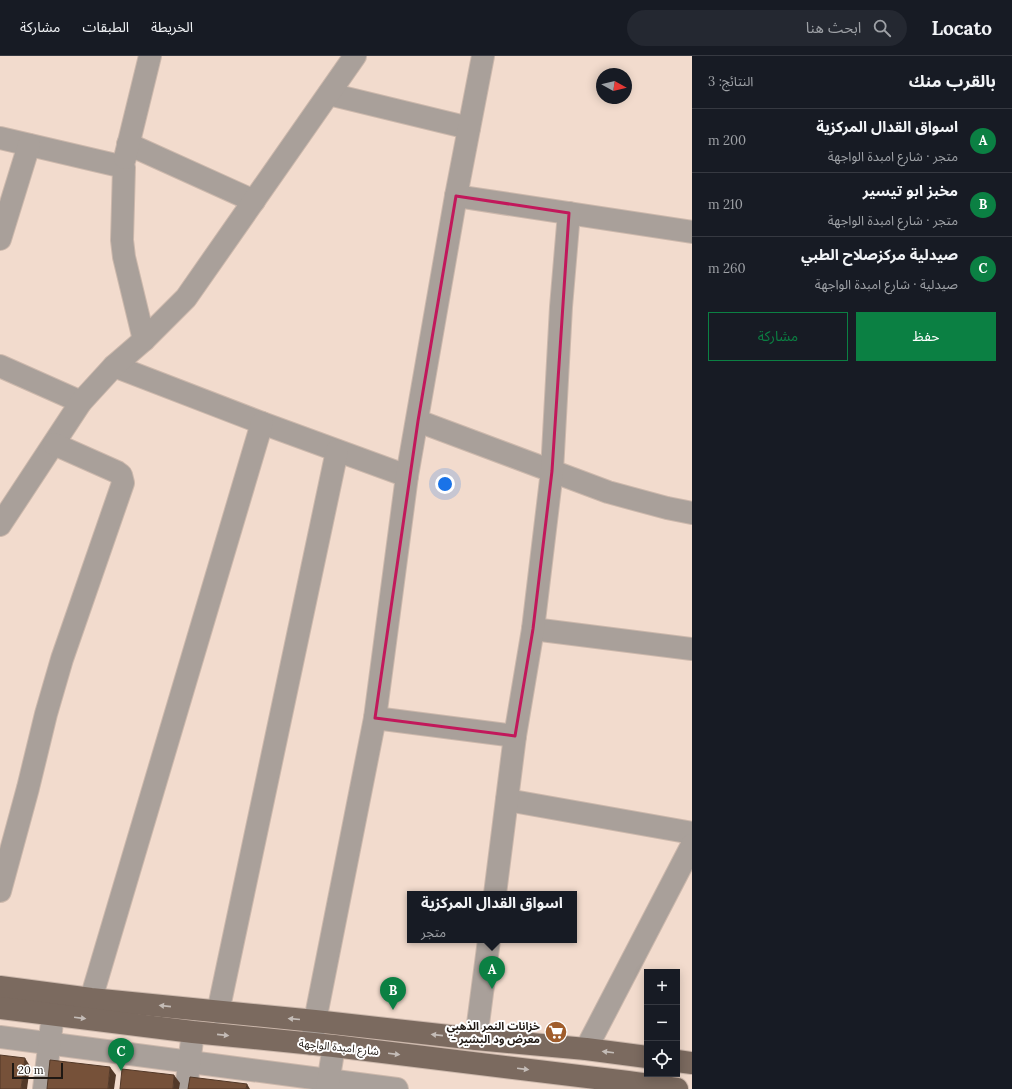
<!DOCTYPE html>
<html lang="ar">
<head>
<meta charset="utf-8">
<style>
  :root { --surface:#171b24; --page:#242831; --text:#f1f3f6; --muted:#9ea1a6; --line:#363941; --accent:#0b8043 }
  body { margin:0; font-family:Lora,"Noto Sans Arabic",serif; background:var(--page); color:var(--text); direction:rtl }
  .controls { position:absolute; right:12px; bottom:12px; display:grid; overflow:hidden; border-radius:0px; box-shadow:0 2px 10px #0003 }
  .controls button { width:36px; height:36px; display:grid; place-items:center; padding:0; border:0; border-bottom:1px solid var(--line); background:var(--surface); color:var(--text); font:20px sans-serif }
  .compass { position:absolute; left:596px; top:12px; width:36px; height:36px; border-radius:50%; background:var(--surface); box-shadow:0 2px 10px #0003; rotate:98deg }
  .scale { position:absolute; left:12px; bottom:10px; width:51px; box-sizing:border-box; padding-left:4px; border:2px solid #1f1813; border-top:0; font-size:11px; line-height:14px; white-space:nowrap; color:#1f1813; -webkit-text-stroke:3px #fff; paint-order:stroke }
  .you { position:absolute; left:445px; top:428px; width:14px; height:14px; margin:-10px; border:3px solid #fff; border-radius:50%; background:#1a73e8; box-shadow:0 0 0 6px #1a73e833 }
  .badge { display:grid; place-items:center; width:26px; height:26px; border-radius:50%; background:var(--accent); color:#fff; font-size:13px; font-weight:700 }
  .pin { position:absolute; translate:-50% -33px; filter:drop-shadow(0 1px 2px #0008) }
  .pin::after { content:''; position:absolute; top:21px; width:14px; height:12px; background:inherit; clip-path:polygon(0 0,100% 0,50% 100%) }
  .popup { position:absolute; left:407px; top:835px; width:170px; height:52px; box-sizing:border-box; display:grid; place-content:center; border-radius:0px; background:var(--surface); filter:drop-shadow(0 1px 3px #0005); font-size:13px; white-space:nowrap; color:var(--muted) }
  .popup b { font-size:15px; color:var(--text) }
  .popup::after { content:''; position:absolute; left:50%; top:100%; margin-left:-8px; border:8px solid transparent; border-top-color:var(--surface) }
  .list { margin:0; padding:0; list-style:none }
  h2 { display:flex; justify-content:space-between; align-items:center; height:52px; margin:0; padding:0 16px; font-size:17px }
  h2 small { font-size:13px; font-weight:400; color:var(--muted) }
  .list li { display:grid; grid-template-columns:26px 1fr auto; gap:12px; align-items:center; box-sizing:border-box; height:64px; padding:0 16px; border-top:1px solid var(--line) }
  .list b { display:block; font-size:15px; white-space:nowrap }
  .list p { margin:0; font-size:13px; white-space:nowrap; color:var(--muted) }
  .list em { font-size:13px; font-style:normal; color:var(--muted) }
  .actions { display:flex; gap:8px; padding:12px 16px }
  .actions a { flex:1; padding:9px 0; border:1px solid var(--accent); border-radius:0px; text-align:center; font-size:14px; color:var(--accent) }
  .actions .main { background:var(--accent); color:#fff }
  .icon { flex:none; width:22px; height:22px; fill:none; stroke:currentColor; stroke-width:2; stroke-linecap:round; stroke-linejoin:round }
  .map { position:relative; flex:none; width:692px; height:1033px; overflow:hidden; direction:ltr }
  header { display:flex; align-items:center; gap:24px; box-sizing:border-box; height:56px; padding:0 20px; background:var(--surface); border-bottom:1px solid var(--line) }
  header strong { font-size:19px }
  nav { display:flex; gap:22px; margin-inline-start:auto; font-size:14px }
  .search { width:280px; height:36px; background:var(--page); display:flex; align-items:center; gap:10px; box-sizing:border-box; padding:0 14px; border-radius:22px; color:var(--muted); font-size:15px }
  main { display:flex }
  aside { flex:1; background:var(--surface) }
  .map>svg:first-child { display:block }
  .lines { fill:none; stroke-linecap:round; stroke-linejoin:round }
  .minor-casing { stroke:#ccb8ac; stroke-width:24 }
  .major-casing { stroke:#ccb8ac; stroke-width:24 }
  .minor { stroke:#a9a09a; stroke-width:22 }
  .major { stroke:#7b6a5f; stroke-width:22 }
  .shaded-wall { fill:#533928 }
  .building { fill:#765139; stroke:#533928 }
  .oneway { fill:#c4bcb7 }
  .marked { fill:none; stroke:#c2185b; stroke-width:3; stroke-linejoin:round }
  .labels { text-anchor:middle; stroke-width:4; stroke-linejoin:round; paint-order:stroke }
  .poi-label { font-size:11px; font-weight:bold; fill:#1f1813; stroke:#fff; text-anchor:end }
  .street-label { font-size:11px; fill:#1f1813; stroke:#fff }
</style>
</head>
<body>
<header>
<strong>Locato</strong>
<div class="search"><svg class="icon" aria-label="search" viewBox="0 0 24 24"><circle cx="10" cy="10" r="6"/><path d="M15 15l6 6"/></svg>ابحث هنا</div>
<nav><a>الخريطة</a><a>الطبقات</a><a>مشاركة</a></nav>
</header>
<main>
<aside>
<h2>بالقرب منك<small>النتائج: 3</small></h2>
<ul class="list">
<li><span class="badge">A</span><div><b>اسواق القدال المركزية</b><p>متجر · شارع امبدة الواجهة</p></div><em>200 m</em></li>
<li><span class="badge">B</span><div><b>مخبز ابو تيسير</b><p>متجر · شارع امبدة الواجهة</p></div><em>210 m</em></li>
<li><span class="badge">C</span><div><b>صيدلية مركزصلاح الطبي</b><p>صيدلية · شارع امبدة الواجهة</p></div><em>260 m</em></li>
</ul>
<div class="actions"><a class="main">حفظ</a><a>مشاركة</a></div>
</aside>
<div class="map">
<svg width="692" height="1033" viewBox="0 0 692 1033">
  <rect width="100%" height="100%" fill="#f2dbcd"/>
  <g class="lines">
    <g class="minor-casing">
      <g id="minor">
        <polyline points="329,38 469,72"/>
        <polyline points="0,82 124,111 122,184 124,201 144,284"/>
        <polyline points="128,88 254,145"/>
        <polyline points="125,102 150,0"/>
        <polyline points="456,140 692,176"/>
        <polyline points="0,183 29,89"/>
        <polyline points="0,310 81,346"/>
        <polyline points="114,310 262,367 407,420"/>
        <polyline points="418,365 608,436 667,452 692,457"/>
        <polyline points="0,469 81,346 114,310 144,284 186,242 355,0"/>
        <polyline points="533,573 692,593"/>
        <polyline points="375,662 515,680"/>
        <polyline points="507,744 692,777"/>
        <polyline points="0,835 28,732 46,658 62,603 123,427 121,419 117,416 54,388"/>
        <polyline points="495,838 515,680 533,573 552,415 561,251 569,157"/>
        <polyline points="91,943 262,367"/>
        <polyline points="218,956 337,395"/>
        <polyline points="0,981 397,1033"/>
        <polyline points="476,983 489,884"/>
        <polyline points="312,988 315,965 375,662 407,420 456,140 483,0"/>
        <polyline points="586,993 692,789"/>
        <polyline points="44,1033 53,958"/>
        <polyline points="186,1033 193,976"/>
        <polyline points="327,1033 334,990"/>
      </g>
    </g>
    <g class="major-casing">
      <g id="major">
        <polyline points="0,931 91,943 315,965 476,983 586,993 647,1001"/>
        <polyline points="0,952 193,976 334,990 628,1026 677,1033"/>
        <polyline points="677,1005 692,1007"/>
      </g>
    </g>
    <use href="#minor" class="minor"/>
    <use href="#major" class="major"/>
  </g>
  <g class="shaded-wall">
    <polygon points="25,1002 30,1010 27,1033 21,1033"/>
    <polygon points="110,1011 116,1019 114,1033 108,1033"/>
    <polygon points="174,1019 180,1027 179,1033 173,1033"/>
    <polygon points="247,1028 250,1033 246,1033"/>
  </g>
  <g class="building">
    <polygon points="0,999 25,1002 21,1033 0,1033"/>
    <polygon points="50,1004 110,1011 108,1033 47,1033"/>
    <polygon points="122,1013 174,1019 173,1033 120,1033"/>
    <polygon points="190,1021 247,1028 246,1033 188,1033"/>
  </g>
  <defs><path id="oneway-solid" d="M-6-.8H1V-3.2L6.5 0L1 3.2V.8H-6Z"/></defs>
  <g class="oneway">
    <use href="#oneway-solid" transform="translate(165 950) rotate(-174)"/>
    <use href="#oneway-solid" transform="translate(80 962) rotate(7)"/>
    <use href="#oneway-solid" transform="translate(294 963) rotate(-175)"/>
    <use href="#oneway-solid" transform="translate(223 979) rotate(6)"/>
    <use href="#oneway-solid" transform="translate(437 979) rotate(-174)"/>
    <use href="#oneway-solid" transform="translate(608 996) rotate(-173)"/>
    <use href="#oneway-solid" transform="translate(394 998) rotate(7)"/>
    <use href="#oneway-solid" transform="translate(523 1013) rotate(7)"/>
  </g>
  <path class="marked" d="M 456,140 L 569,157 L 552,415 L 533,573 L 515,680 L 375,662 L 418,365 Z"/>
  <defs>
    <g id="supermarket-disc" transform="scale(1.15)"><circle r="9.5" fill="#a05d2c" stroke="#fff"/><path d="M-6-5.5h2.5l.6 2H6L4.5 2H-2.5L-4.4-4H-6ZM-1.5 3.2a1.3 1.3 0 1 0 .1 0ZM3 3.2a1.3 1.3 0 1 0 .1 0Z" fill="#fff"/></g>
  </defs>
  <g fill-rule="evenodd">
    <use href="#supermarket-disc" x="556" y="976"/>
  </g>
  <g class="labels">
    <g class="poi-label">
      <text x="540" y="974">خزانات النمر الذهبي<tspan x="540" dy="13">- معرض ود البشير</tspan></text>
    </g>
    <g class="street-label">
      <text transform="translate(339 991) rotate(6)" y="4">شارع امبدة الواجهة</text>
    </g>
  </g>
</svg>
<div class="controls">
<button>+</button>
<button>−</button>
<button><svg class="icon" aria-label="locate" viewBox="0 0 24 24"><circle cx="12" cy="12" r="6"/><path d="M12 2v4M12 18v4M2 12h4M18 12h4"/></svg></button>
</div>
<svg class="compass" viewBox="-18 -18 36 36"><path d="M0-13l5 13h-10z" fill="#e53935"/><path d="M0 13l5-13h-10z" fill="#9ea1a6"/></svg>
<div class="scale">20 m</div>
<div class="you"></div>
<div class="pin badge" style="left:492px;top:933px">A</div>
<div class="popup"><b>اسواق القدال المركزية</b>متجر</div>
<div class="pin badge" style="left:393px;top:954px">B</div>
<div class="pin badge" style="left:121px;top:1015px">C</div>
</div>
</main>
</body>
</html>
